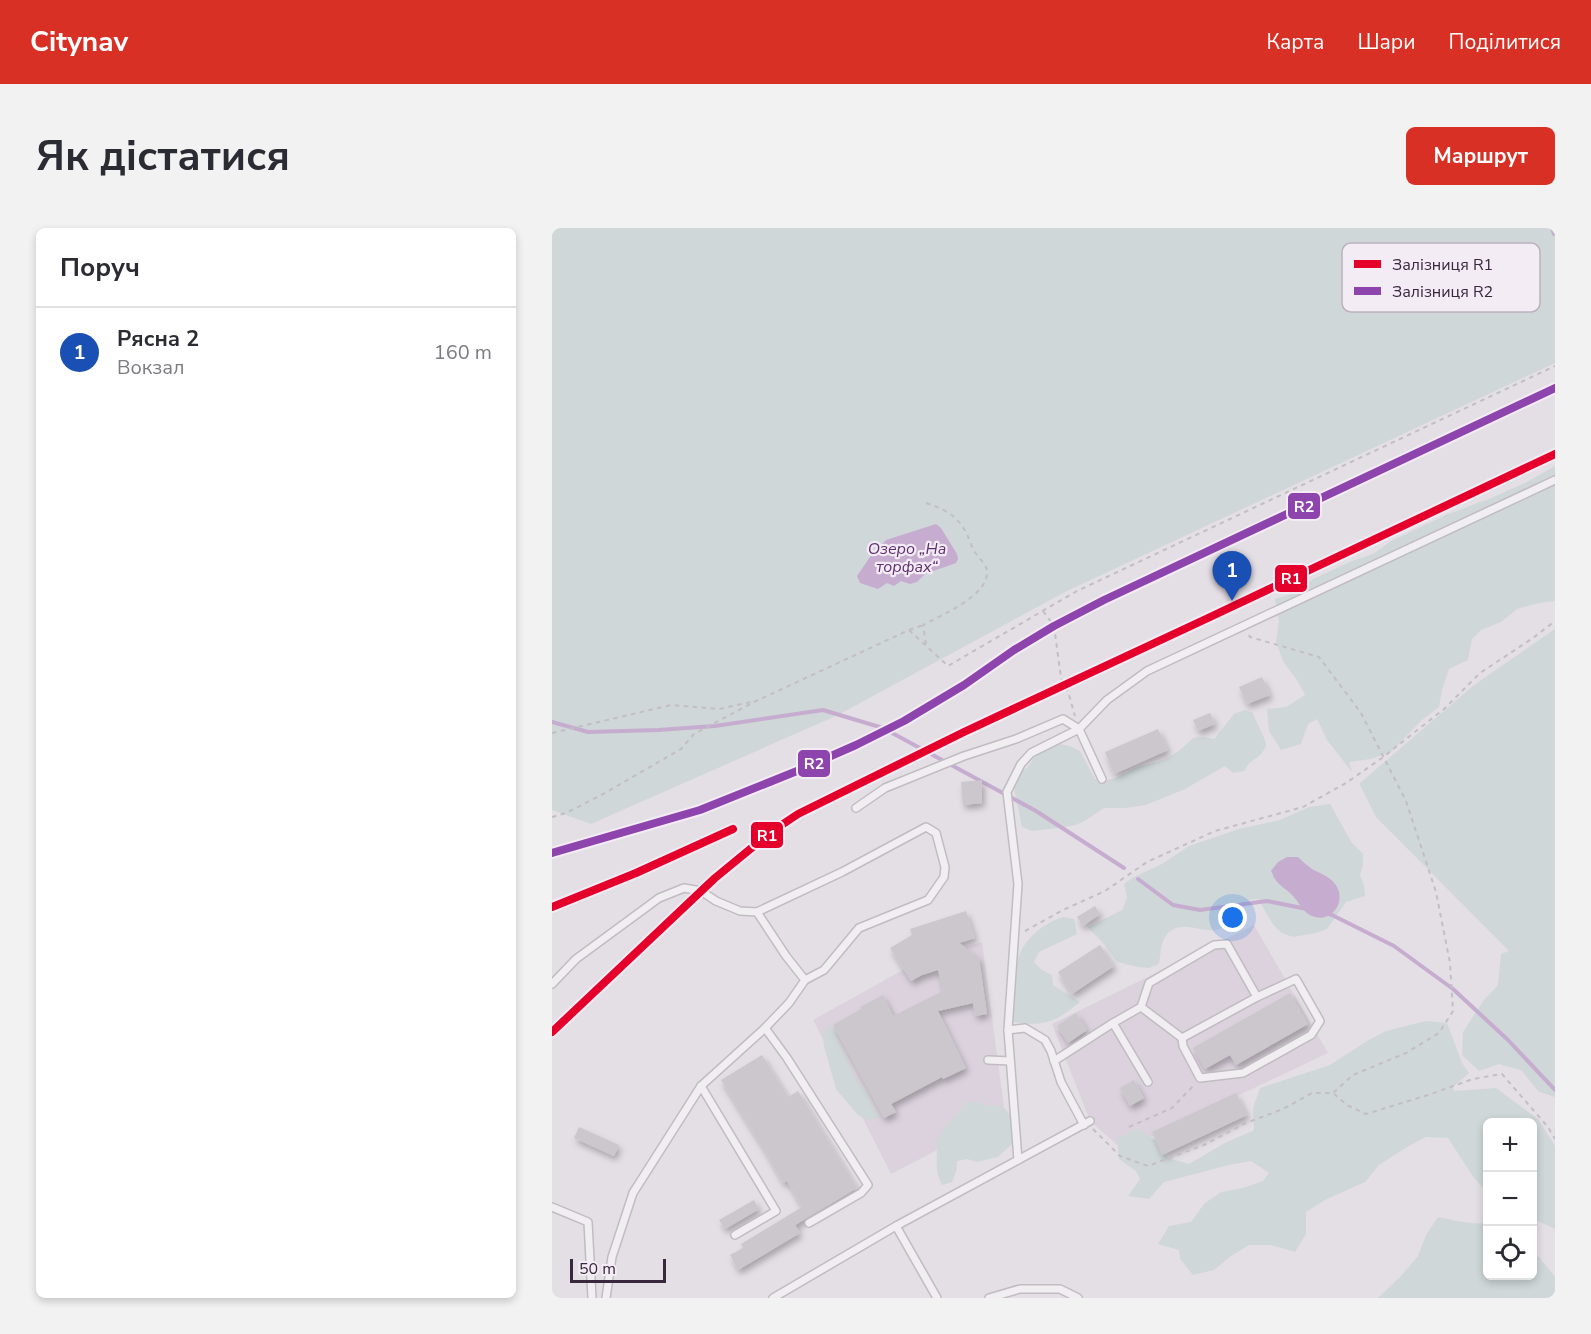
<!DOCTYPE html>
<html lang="uk">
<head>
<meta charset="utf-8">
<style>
  :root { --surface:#fff; --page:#f2f2f3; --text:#2b2b33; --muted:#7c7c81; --line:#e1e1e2; --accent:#d93025 }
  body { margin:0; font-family:"Nunito Sans",sans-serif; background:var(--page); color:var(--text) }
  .controls { position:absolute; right:18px; bottom:18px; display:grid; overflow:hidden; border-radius:9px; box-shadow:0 3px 9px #0003 }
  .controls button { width:54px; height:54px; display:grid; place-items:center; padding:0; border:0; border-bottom:2px solid var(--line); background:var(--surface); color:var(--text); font:30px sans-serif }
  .scale { position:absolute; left:18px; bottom:15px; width:96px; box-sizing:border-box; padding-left:6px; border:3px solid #39273d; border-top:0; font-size:16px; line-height:21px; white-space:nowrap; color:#39273d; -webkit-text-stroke:4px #f3ecf5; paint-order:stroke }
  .you { position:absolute; left:681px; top:690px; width:21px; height:21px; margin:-15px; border:4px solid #fff; border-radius:50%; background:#1a73e8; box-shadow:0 0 0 9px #1a73e833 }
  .badge { display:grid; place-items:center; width:39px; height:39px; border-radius:50%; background:var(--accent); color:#fff; font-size:20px; font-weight:700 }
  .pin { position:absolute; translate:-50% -50px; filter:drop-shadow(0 2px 3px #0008) }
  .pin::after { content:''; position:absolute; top:32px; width:21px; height:18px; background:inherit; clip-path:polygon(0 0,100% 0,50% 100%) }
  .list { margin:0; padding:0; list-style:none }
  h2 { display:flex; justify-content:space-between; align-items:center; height:78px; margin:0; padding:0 24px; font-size:26px }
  h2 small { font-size:20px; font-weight:400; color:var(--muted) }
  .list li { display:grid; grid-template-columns:39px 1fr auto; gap:18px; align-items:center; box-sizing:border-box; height:90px; padding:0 24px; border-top:2px solid var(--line) }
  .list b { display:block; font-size:22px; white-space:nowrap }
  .list p { margin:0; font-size:20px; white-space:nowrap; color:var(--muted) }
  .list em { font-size:20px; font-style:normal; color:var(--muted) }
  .icon { flex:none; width:33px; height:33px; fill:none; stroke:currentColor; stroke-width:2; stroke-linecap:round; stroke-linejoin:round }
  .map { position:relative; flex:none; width:1003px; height:1070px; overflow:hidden; border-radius:9px }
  header { display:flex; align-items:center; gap:36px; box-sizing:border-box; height:84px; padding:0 30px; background:var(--accent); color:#fff }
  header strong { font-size:28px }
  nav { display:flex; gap:33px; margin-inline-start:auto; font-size:21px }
  .intro { display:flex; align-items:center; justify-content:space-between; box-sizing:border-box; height:144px; padding:0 36px }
  h1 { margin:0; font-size:42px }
  .button { padding:15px 27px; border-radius:9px; background:var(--accent); color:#fff; font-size:21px; font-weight:700 }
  main { display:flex; gap:36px; padding:0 36px }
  aside { flex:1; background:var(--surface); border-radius:9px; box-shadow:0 3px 9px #0003 }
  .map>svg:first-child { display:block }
  .built { fill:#dbd2dd }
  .green { fill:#cfd7d9 }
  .water { fill:#c6add0 }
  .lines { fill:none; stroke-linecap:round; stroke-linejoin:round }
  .stream { stroke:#c6add0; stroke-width:4 }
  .building { fill:#ccc6cd; filter:url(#shadow) }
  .service-casing { stroke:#c0bcc1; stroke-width:10 }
  .path { stroke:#c3bec4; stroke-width:2; stroke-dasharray:4.5 4.5; stroke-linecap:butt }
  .service { stroke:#f1eef1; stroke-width:7 }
  .rail-1-casing { stroke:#f3ecf5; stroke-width:12 }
  .rail-2-casing { stroke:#f3ecf5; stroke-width:12 }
  .rail-1 { stroke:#e4002b; stroke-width:8 }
  .rail-2 { stroke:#8e44ad; stroke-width:8 }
  .labels { text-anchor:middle; stroke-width:4.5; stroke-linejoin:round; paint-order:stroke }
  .water-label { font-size:16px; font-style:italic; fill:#603171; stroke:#f3ecf5 }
  .key { fill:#f3ecf5; stroke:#bbb1be; stroke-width:1.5 }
  .key-label { font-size:16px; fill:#39273d }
  .line-badge { stroke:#f3ecf5; stroke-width:2 }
  .badge-label { font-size:16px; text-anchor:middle; font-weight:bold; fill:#fff }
</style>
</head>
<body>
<header>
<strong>Citynav</strong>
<nav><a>Карта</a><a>Шари</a><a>Поділитися</a></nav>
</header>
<div class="intro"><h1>Як дістатися</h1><a class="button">Маршрут</a></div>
<main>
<aside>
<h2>Поруч<small></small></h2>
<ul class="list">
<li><span class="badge" style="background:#1a4fb4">1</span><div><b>Рясна 2</b><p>Вокзал</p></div><em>160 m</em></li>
</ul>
</aside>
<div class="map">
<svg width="1003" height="1070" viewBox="0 0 1003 1070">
  <defs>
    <filter id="shadow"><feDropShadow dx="2.5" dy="4.5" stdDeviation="3" flood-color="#0004"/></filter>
  </defs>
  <rect width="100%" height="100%" fill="#e4dfe5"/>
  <g class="built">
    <polygon points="702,697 776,825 571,922 538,893 500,796"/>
    <polygon points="430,714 453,887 339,946 261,792 367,733"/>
  </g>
  <g class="green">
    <polygon points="0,0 1003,0 1003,135 515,363 286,487 39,596 0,582"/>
    <polygon points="1003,238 1003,373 987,375 965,381 949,394 929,402 920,411 916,432 897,441 890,462 887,479 870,492 839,524 819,531 797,534 800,544 775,512 765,491 756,496 749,516 729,522 717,503 715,481 734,479 753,467 745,452 732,435 724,414 727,393 723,371 743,365 761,351 800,333 821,326 839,313 896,286 937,271 975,254"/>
    <polygon points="1003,401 1003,869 987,864 969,842 947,836 927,843 910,827 911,804 932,772 946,757 949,726 957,723 824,589 808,557 808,555 922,457"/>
    <path d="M 693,482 L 701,485 C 703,492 715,513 714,517 C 714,520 711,523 709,526 C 702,533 698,532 692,543 L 681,545 L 673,538 L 633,561 L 594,577 L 573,580 L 552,580 L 534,592 L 524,597 L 513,599 L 480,603 L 470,599 L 461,555 L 465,545 L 475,540 L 487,522 L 497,517 L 507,516 L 518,518 L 528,523 L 543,551 C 562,555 567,547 583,540 C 589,537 595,537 601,535 C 617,532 630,521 641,510 L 651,509 L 662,511 L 682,486 Z"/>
    <path d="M 778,576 L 800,615 L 811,626 L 811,637 L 808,647 L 812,657 L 813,668 L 794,674 L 775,701 L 764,705 L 741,709 L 730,705 L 722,698 L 706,671 C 687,670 683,696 667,701 C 651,706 634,693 620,702 C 609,708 609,724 607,736 L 597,740 L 586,739 L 565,734 L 552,716 L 537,701 L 536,699 L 570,682 L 575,670 L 572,656 L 582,649 L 610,636 L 637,618 L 687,601 L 728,592 L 757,579 Z"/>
    <path d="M 511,689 L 522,691 L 525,706 L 487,724 L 482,734 L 490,742 L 500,747 L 501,757 L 528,774 C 504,794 492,799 460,794 L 453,786 C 456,777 460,768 463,759 C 465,751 464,743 465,735 C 470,712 490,696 511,689 Z"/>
    <polygon points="874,793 895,795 910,835 917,845 901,859 902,863 944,860 986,891 1003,918 1003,1001 986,993 981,992 981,894 936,894 935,964 922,950 896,910 874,909 855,919 827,937 813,954 773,972 754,984 754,1006 743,1024 719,1017 697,1017 679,1028 662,1042 641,1047 628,1031 627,1022 606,1016 617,998 639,994 652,976 669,964 691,960 711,953 717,945 699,933 677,937 612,954 597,971 576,968 588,951 584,943 567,931 565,910 585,901 603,912 616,930 637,936 671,916 702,902 701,880 708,860 778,837 815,813 834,803"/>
    <polygon points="277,797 281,799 304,850 316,867 328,889 314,892 305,886 284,861 272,818 271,806"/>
    <path d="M 426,873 C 429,875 432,877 435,878 C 439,878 442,876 445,877 C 462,880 462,903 461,915 L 446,929 L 425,934 L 415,931 L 405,933 L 404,944 L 400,954 L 390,957 C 381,939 387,931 384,913 L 391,902 L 415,874 Z"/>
    <path d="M 886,989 C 902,992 919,997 935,995 L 936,1048 L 981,1048 L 981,1024 L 988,1030 L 1003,1049 L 1003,1070 L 826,1070 L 848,1049 L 866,1028 L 874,1007 Z"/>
  </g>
  <g class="water">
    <polygon points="384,296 389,300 405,326 406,331 404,335 373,346 365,354 358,356 349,353 342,358 335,355 326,361 308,355 305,348 320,326 334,312"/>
    <path d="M 735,629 L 746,629 C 751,634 755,637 760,641 C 769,646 777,648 783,656 C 795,671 782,694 763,689 C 752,687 747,674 740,667 C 735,661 727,658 723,651 C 721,649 721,645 719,643 L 726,634 Z"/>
  </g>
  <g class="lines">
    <g class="stream">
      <polyline points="1000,0 1002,6"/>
      <polyline points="0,494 36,504 106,502 163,498 271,482 331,500 484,583 572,640"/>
      <polyline points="586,651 621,677 648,682 715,673 755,681"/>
      <polyline points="774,685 780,687 842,718 901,761 956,812 1003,862"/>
    </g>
  </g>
  <g class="building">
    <polygon points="710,449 718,467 695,476 687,459"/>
    <polygon points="658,485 663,496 646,503 641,492"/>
    <polygon points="606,501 616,522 562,546 553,524"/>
    <polygon points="430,552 430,575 411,577 409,554"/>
    <polygon points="543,678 548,686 531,698 525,689"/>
    <polygon points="414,683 423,710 407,715 427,730 435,786 423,788 421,775 386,783 414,840 391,851 390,849 339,876 344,884 332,890 281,797 309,781 308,779 331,767 341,788 391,763 386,742 370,747 359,753 338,720 360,707 358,701"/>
    <polygon points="548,717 562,738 520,766 506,744"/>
    <polygon points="738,765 756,796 684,837 678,827 653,841 641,820"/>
    <polygon points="524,785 535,802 516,815 505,798"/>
    <polygon points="210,827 236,869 246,863 305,960 243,997 248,1005 186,1042 178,1027 191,1020 189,1016 250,979 235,953 231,955 215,926 169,852"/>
    <polygon points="582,852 592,870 578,878 568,860"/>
    <polygon points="684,865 695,887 610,927 600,904"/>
    <polygon points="27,899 67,917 62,928 22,910"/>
    <polygon points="202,972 207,981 173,1001 167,992"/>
  </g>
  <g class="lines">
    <g class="service-casing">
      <g id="service">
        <polyline points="304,580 333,560 412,528 464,511 511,491 527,501 555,472 595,443 1003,252"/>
        <polyline points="205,684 290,644 374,599 384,605 393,639 392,649 376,672 307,700 272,742 253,752"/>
        <polyline points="0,756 24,731 107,670 132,660 149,663 164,673 188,683 205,684 234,728 253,752 237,775 213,800 149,858 81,965 60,1029 54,1070"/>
        <polyline points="561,795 589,779 597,755 662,717 675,716 705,769 630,810 589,779"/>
        <polyline points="213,800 235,830 316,957 309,965 257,995"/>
        <polyline points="456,802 473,800 493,812 499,823 509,854 532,897"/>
        <polyline points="630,810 631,818 648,850 691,845 759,807 768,793 744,751 705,769"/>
        <polyline points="436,832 458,833"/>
        <polyline points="502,833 561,795 596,854"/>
        <polyline points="149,858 224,983 183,1007"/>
        <polyline points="466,932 456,802 466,656 455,564 469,536 479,525 527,501 550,551"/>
        <polyline points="0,979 36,994 40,1070"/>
        <polyline points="344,998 538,893"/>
        <polyline points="221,1070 344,998 385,1070"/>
        <polyline points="437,1070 468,1061 508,1061 526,1070"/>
      </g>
    </g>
    <g class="path">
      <path d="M 374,275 C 398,283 410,291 419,316 C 422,327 434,334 435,343 C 437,368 389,387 371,397 L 374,416"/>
      <polyline points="491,383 502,398 509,450 517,467 523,488"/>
      <polyline points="357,402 371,397"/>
      <polyline points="697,407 698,409 767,429 809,485 854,573 884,664 898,735 901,783 887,805 854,825 801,847 781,865"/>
      <polyline points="0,505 119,477 167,481 199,474"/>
      <polyline points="0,589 14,585 53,565 129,521 142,506 202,474 357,402 396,438 525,363 1003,138"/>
      <polyline points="473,703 511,682 553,663 595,634 663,603 751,579 794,555 830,530 892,481 928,445 981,410 1003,393"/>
      <polyline points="577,899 620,880 642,857"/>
      <polyline points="541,901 568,928 596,938 652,917 694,895 731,881 760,865 781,865 795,877 814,886 876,867 921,851 950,846 996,899 1003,911"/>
    </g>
    <use href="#service" class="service"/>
    <g class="rail-1-casing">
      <g id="rail-1">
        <polyline points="0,679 84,645 181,601"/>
        <polyline points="0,804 163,650 219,604 246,586 412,504 656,390 1003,226"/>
      </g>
    </g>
    <g class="rail-2-casing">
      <polyline id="rail-2" points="0,625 148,582 245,543 304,517 352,493 412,457 462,422 502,398 552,372 1003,160"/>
    </g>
    <use href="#rail-1" class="rail-1"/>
    <use href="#rail-2" class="rail-2"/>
  </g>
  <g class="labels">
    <g class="water-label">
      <text x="355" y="326">Озеро „На<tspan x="355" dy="18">торфах“</tspan></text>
    </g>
  </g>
  <rect x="790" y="15" width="198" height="69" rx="9" class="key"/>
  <rect x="802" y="32" width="27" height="8" fill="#e4002b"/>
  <rect x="802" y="59" width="27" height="8" fill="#8e44ad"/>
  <g class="key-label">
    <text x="840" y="42">Залізниця R1</text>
    <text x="840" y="69">Залізниця R2</text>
  </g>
  <g class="line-badge">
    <rect x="735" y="264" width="34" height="28" rx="6" fill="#8e44ad"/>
    <rect x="722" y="336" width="34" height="29" rx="6" fill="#e4002b"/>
    <rect x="245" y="521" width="34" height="29" rx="6" fill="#8e44ad"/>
    <rect x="198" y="593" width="34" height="28" rx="6" fill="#e4002b"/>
  </g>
  <g class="badge-label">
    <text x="752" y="284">R2</text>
    <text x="739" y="356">R1</text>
    <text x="262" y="541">R2</text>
    <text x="215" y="613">R1</text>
  </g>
</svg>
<div class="controls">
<button>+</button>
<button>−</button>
<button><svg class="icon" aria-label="locate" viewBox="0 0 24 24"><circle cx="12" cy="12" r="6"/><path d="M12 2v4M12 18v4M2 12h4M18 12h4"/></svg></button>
</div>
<div class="scale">50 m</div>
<div class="you"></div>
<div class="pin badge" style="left:680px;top:373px;background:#1a4fb4">1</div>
</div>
</main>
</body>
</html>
